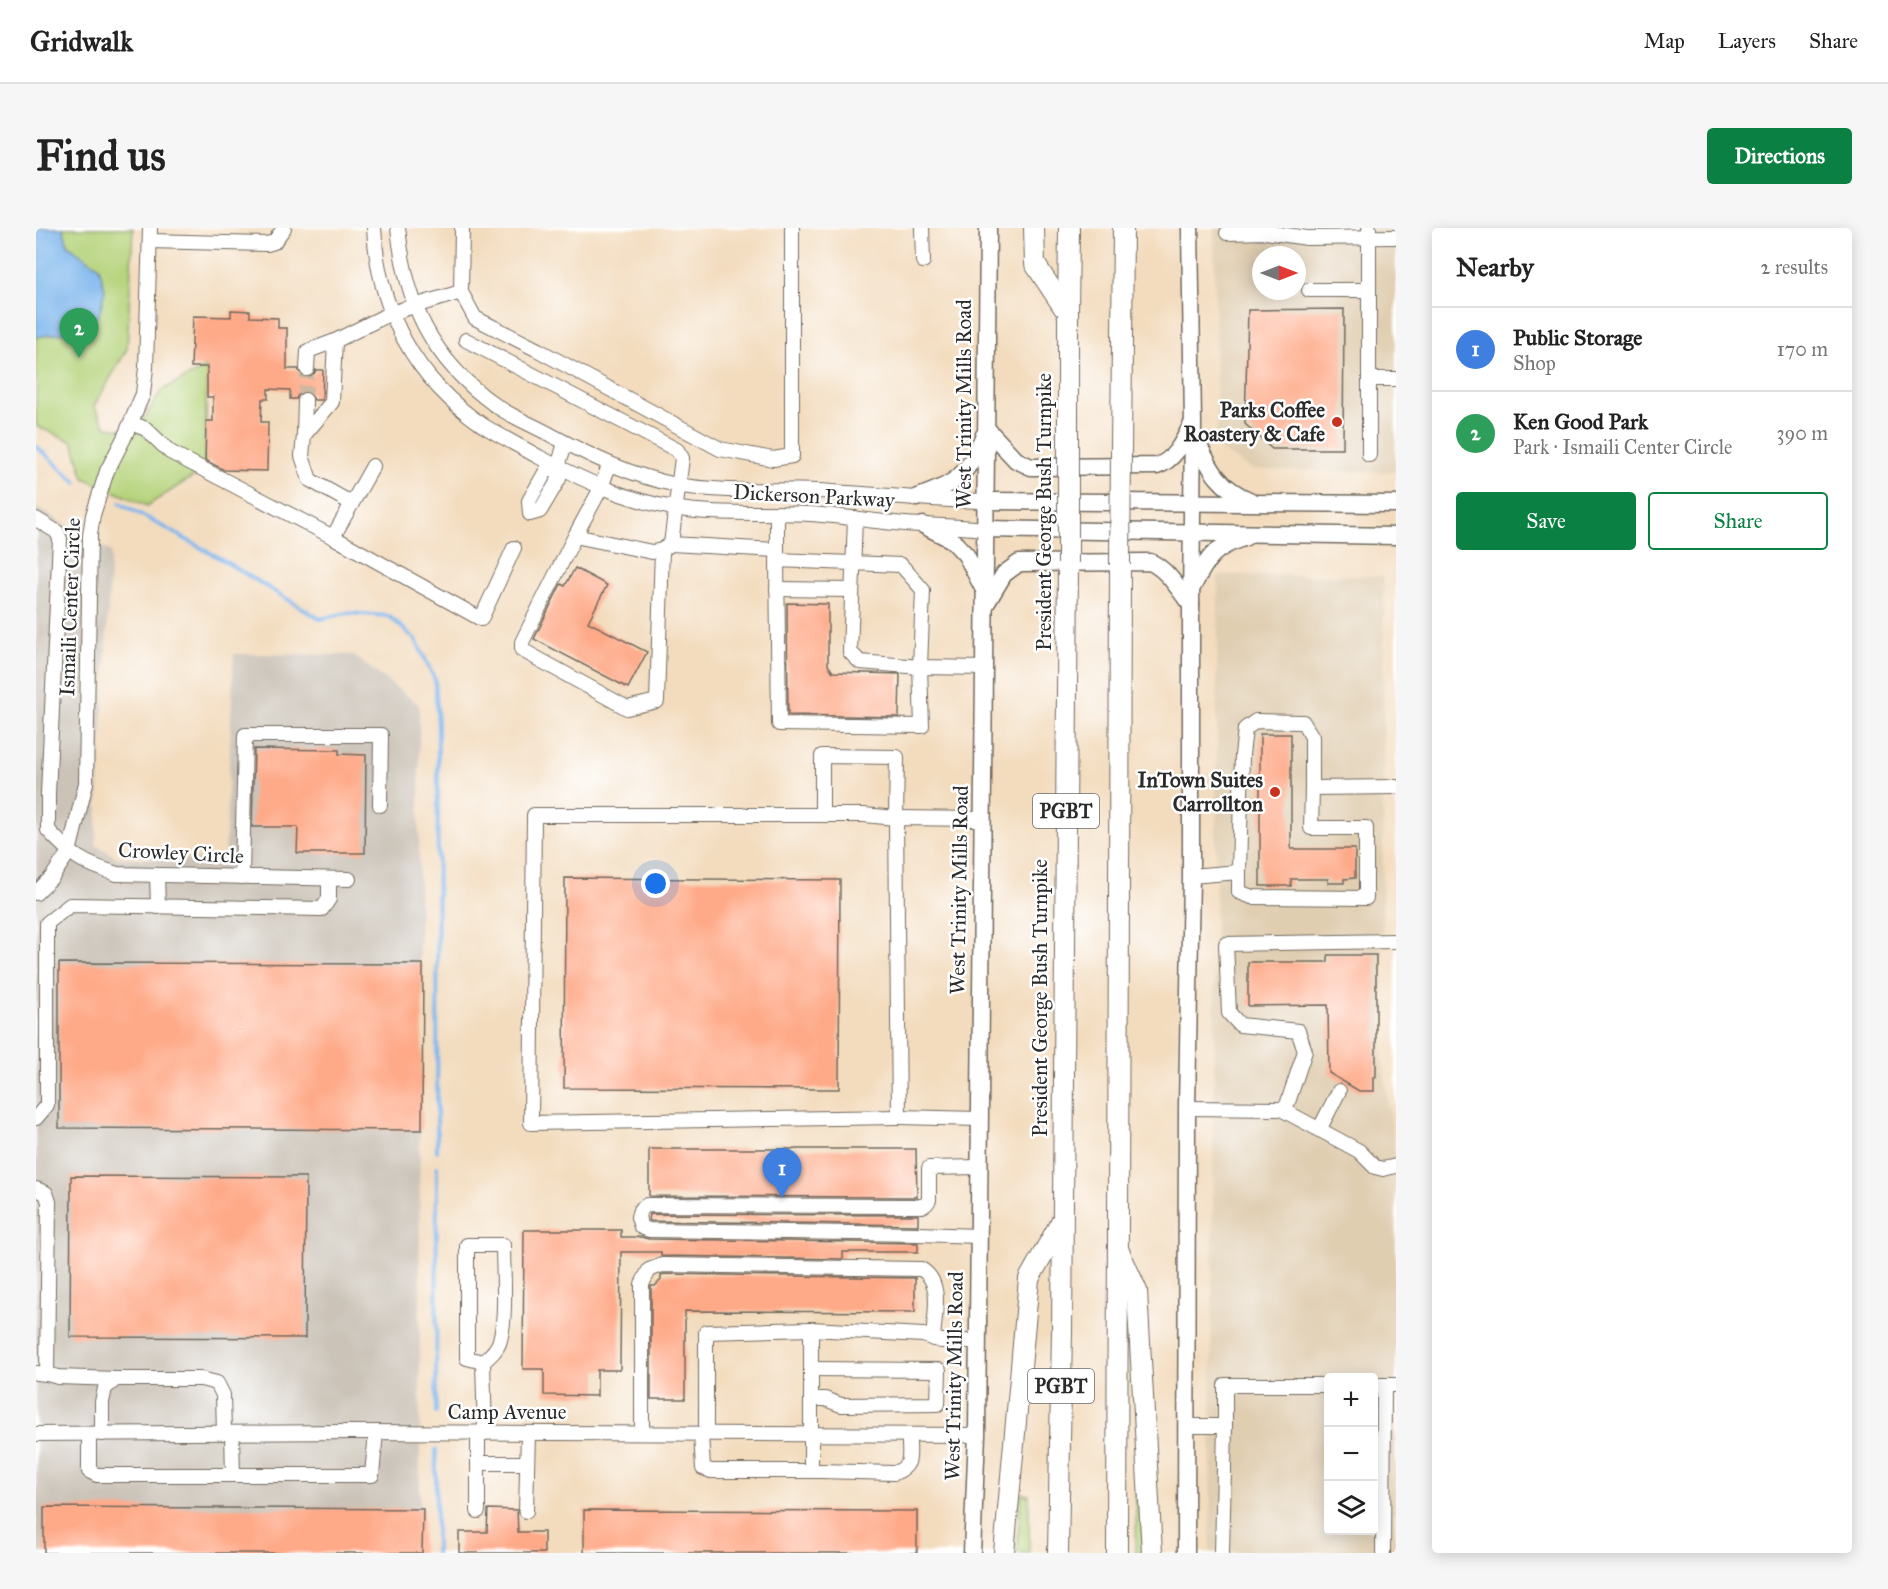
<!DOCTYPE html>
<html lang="en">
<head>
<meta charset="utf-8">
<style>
  :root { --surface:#fff; --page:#f6f6f6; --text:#222; --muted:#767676; --line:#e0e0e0; --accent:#0b8043 }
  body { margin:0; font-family:"IM FELL Great Primer",serif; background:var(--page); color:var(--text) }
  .controls { position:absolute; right:18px; bottom:18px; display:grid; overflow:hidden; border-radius:6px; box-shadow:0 3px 15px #0003 }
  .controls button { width:54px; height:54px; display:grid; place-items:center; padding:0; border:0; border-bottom:2px solid var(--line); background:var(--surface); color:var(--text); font:30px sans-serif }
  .compass { position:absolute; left:1216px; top:18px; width:54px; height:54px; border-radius:50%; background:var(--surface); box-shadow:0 3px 15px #0003; rotate:90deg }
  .you { position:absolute; left:620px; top:656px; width:21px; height:21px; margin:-15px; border:4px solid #fff; border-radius:50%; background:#1a73e8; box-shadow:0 0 0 9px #1a73e833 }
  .badge { display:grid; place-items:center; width:39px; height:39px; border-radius:50%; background:var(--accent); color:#fff; font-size:20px; font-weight:700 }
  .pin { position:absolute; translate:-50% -50px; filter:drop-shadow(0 2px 3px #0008) }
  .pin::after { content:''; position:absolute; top:32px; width:21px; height:18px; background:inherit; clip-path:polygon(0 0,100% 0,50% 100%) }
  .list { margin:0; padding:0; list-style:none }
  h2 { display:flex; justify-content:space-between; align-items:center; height:78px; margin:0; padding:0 24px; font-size:26px }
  h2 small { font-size:20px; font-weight:400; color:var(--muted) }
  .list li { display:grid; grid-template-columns:39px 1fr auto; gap:18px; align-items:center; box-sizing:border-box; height:84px; padding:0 24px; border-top:2px solid var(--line) }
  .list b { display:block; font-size:22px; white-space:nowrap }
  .list p { margin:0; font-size:20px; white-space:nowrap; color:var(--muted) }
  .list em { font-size:20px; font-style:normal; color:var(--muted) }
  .actions { display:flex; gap:12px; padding:18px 24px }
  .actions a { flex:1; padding:14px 0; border:2px solid var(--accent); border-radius:6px; text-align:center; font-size:21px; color:var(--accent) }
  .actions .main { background:var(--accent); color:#fff }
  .icon { flex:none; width:33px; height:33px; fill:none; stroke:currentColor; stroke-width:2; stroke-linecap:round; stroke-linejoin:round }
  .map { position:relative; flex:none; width:1360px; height:1325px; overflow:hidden; border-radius:6px }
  header { display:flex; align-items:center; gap:36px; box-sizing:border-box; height:84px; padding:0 30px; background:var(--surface); border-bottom:2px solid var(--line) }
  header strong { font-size:28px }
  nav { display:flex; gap:33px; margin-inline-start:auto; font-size:21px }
  .intro { display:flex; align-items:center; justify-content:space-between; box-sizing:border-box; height:144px; padding:0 36px }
  h1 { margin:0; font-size:42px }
  .button { padding:15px 27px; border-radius:6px; background:var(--accent); color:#fff; font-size:21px; font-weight:700 }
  main { display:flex; gap:36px; padding:0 36px }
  aside { flex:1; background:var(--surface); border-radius:6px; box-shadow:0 3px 15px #0003 }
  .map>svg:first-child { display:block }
  .built { fill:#e0ceb1; fill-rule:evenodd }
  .industrial { fill:#cbc3b8 }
  .green { fill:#b5d37a; stroke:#707f52; stroke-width:1.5 }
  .water { fill:#7cb5ec; stroke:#54708c; stroke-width:1.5 }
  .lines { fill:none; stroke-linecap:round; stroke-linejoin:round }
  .stream { stroke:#7cb5ec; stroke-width:4 }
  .building { fill:#feaa89 }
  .minor-tunnel { stroke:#cbb9a1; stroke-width:14; stroke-dasharray:14 7; stroke-linecap:butt }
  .minor-casing { stroke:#71695e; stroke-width:16 }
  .major-casing { stroke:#71695e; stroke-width:19 }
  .highway-casing { stroke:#71695e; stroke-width:22 }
  .minor { stroke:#fff; stroke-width:14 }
  .major { stroke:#fff; stroke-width:16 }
  .highway { stroke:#fff; stroke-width:20 }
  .highway-bridge-casing { stroke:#71695e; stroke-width:22; stroke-linecap:butt }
  .highway-bridge { stroke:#fff; stroke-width:20 }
  .poi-dot { fill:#c8321e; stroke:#fff; stroke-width:2 }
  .labels { text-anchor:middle; stroke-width:5; stroke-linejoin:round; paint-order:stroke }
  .shield { fill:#fff; stroke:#6b6b6b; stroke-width:1.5 }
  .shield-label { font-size:20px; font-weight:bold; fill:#2b2b2b }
  .street-label { font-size:21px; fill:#2b2b2b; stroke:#fff }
  .poi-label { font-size:21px; font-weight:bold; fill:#2b2b2b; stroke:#fff; text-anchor:end }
</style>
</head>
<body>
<header>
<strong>Gridwalk</strong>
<nav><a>Map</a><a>Layers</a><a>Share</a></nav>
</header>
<div class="intro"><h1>Find us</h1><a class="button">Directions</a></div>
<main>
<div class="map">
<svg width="1360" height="1325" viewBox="0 0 1360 1325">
  <rect width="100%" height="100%" fill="#fff"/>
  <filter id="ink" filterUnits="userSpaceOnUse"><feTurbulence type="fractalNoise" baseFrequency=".0167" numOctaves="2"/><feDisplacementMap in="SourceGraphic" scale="12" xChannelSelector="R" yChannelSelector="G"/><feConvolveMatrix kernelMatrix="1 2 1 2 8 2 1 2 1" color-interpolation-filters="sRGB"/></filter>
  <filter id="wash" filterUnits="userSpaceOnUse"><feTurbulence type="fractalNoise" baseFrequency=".008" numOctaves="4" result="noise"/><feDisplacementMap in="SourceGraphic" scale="24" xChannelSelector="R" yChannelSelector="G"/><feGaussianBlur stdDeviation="1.35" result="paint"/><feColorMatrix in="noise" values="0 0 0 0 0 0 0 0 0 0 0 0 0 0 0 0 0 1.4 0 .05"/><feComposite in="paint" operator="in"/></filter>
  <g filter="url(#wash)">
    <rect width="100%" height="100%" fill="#f3dcbe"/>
    <g class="built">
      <path d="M 1178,0 L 1360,0 L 1360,244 L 1216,242 L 1181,220 ZM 1225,27 L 1261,27 L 1261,63 L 1225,63 Z"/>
      <path d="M 1182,347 L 1348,348 L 1346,829 L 1360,929 L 1360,1325 L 1174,1325 ZM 1292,1150 L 1338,1150 L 1338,1302 L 1292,1302 Z"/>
    </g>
    <polygon class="industrial" points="0,279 75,324 60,617 82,630 189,632 198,426 317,427 383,477 384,1325 0,1325"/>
    <g class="green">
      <polygon points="27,0 97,0 91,121 58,178 70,199 100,203 126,162 171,139 169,241 111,278 48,250 37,214 0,198 0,109 43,102 63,39 32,17"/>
      <polygon points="1100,1255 1105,1256 1108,1325 1100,1325"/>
      <polygon points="985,1266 993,1267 993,1325 981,1325"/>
    </g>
    <polygon class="water" points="0,0 27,0 32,17 63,39 69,62 63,88 43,102 0,109"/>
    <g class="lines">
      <g class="stream">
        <polyline points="0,218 41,255"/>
        <polyline points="84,275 180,328 284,391 311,385 353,388 380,412 399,452 402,496 401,923"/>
        <polyline points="400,1184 401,939"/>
        <polyline points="400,1325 400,1222"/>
      </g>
    </g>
    <g id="blocks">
      <g class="building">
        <polygon points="1308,81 1307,221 1236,221 1209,196 1212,82"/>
        <polygon points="195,82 214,83 214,89 242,90 242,100 251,100 251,141 262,141 266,148 271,150 278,146 280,142 287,142 286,172 278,172 274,165 269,163 262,167 260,171 254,171 254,162 232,161 232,171 226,171 225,194 232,194 231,243 188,242 169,232 170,193 177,193 177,169 171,169 171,139 155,139 157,88 195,89"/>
        <polygon points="539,340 571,357 552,394 611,424 592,460 498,411 525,356 529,358"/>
        <polygon points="751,375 792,376 792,437 797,444 864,446 863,489 752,487"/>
        <polygon points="1224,506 1255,506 1255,621 1319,621 1319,650 1308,651 1308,655 1292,655 1292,651 1255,651 1255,658 1224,658"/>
        <polygon points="218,521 303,522 303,526 330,527 329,625 261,625 262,599 216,599"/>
        <polygon points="529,650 804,652 803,861 528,860"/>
        <polygon points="1292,727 1340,727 1340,849 1338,849 1338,863 1323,863 1293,845 1292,777 1212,778 1212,734 1292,734"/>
        <polygon points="23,735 387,736 386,902 23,900"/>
        <polygon points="613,921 880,921 881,969 613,968"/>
        <polygon points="35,948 270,949 269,1110 34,1109"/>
        <polygon points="614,986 882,987 882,997 615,993 613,992"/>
        <polygon points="488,1002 585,1002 585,1009 605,1009 613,1011 882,1015 882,1024 807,1024 807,1031 625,1028 625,1024 585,1024 584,1142 561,1142 561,1168 508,1167 508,1141 487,1141"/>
        <polygon points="628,1046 879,1050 879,1084 649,1083 649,1171 615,1171 615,1058 619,1058 625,1052 625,1047"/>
        <polygon points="8,1279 387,1281 386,1325 8,1325"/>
        <polygon points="452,1281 481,1282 482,1304 508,1304 508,1325 423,1325 423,1304 451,1304"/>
        <polygon points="548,1282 881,1283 881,1325 548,1325"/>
      </g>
    </g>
  </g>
  <g filter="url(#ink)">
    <use href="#blocks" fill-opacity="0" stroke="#71695e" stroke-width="1.5"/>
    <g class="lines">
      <polyline class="minor-tunnel" points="269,172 271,141"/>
      <g class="minor-casing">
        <g id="minor">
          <path d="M 338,0 C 342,82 379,152 448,198 C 466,209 485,219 503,229 C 547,252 589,272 638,280 C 683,288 729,283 774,286 C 811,288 849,296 887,297 C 908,298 929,299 950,301"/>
          <path d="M 362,0 C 370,76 395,131 459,177 C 476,189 497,197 515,207 C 556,229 596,248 641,257 C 687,265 736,261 782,263 C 838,266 894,273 950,273"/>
          <polyline points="886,0 887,33"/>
          <polyline points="1333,0 1333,227"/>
          <polyline points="1191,5 1230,4 1271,10 1360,9"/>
          <polyline points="114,13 231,16 238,14 248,0"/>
          <polyline points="1273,62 1333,62"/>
          <polyline points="425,64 439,90 502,122 684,221 737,231 756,228 756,0"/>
          <polyline points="430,112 641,222 646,230 635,316 626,322 616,324 539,308"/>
          <polyline points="271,141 272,123 299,113"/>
          <polyline points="1333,151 1360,151"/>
          <polyline points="95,195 110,201 134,224 297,309"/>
          <polyline points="268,207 269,172"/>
          <polyline points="573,237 565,260 539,308 486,414 486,422 591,480 621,473 626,322"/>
          <polyline points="337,238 297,309 445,391 478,320"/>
          <polyline points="522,239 510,243 493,273 494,286 504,283 523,251 522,239 529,215"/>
          <polyline points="315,275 274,252 266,228 268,207 296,174 299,113 355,85 425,64 426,0"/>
          <polyline points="741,285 741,328"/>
          <polyline points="819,290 814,424 824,434 884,439 886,498 743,496 741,332 865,337 887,362 884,439 949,440"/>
          <path d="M 0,291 L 21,304 L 24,311 L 12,566 L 12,602 C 37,629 46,635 81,646 L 313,651"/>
          <polyline points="635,316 741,322"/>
          <polyline points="741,361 815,362"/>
          <polyline points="786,587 786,528 861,529 860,590 828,587 498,587 495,895 863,889"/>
          <polyline points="1203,644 1203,664 1216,669 1330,670 1330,600 1275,600 1276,560"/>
          <polyline points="121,647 122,679"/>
          <polyline points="1155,648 1203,644 1206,527 1209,501 1220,493 1267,494 1276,509 1276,560 1360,559"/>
          <polyline points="206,649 209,507 345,507 344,577"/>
          <polyline points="0,665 16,649 33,624 50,555 54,307 57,287 71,243 88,210 107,166 110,140 114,0"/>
          <polyline points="1151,880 1245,881 1323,923 1339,939 1347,941 1360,938"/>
          <polyline points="1249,883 1269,823 1262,803 1204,797 1193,785 1190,716 1360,713"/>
          <polyline points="0,890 11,877 11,695 34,677 286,681 293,671 293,651"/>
          <polyline points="943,891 863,889 860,590 946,591"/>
          <polyline points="1283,902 1303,863"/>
          <polyline points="0,961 10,965 13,974 11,1146"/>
          <polyline points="943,1008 882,1006 613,1002 605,999 602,989 604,982 611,977 886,978 890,976 893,972 893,940 943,939"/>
          <polyline points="775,1101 887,1107 905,1113 942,1113"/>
          <path d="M 447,1134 L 431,1130 L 431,1017 L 467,1017 C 467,1044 471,1087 464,1112 C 462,1121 454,1128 447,1134 L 449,1205"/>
          <polyline points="775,1141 903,1142 902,1176 805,1177 789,1171 775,1171"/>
          <polyline points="0,1145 11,1146 22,1149 80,1151"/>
          <polyline points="1338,1157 1360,1157"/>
          <polyline points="1150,1198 1189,1198 1189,1157 1292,1157"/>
          <polyline points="196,1205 197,1247"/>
          <path d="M 606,1205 L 606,1056 L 613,1042 L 626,1037 L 885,1041 C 908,1054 898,1088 897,1111"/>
          <polyline points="0,1206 316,1204 941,1207"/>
          <polyline points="53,1206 53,1243 61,1247 336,1247 340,1204"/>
          <polyline points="66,1206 66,1174 69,1160 80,1151 165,1151 181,1155 187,1167 188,1205"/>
          <path d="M 665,1206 L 667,1240 L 675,1243 L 784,1243 L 858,1245 C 879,1238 872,1226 873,1207"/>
          <polyline points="670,1206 670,1104 775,1101 775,1243"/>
          <polyline points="442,1235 491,1235"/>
          <polyline points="442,1283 442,1205"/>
          <polyline points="490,1283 492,1205"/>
          <polyline points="1186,1325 1189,1198"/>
          <polyline points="1347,1325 1348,1157"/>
        </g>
      </g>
      <g class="major-casing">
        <g id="major">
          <path d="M 951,201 L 980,232 L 995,239 L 1121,238 C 1139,232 1148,212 1156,196"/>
          <path d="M 1159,209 C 1174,240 1181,259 1215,273"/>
          <path d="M 880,270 C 923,254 930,249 948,207"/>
          <polyline points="950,273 1360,276"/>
          <polyline points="887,297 916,312 930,327 948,362"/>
          <polyline points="950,301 1360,308"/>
          <path d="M 1157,358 C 1172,329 1178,319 1210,309"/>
          <path d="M 950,376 L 968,346 L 983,335 L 1114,334 C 1131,341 1143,362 1155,377"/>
          <polyline points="936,1325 941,1207 952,0"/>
          <polyline points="1150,1325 1151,880 1155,648 1155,377 1157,195 1154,0"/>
        </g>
      </g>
      <g class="highway-casing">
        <g id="highway">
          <polyline points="998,0 999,36 1032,86"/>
          <polyline points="1032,86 1033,0"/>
          <polyline points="1084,1025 1101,1063 1116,1325"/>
          <polyline points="968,1325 993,1051 1025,994"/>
          <polyline points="1022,1325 1026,1103 1032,336"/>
          <polyline points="1081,1325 1084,337"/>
        </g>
      </g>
      <use href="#minor" class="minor"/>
      <use href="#major" class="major"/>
      <use href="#highway" class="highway"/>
      <g class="highway-bridge-casing">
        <g id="highway-bridge">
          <polyline points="1032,86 1032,336"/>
          <polyline points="1084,337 1087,0"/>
        </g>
      </g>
      <use href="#highway-bridge" class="highway-bridge"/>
    </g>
  </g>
  <g class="poi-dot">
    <circle cx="1301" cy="194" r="6"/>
    <circle cx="1239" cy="564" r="6"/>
  </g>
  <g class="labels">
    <g class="shield">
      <rect x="997" y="566" width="66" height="34" rx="4.5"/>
      <rect x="992" y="1141" width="66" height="34" rx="4.5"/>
    </g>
    <g class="shield-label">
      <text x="1030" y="590">PGBT</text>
      <text x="1025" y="1165">PGBT</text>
    </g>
    <g class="street-label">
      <text transform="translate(928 176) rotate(-90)" y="7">West Trinity Mills Road</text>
      <text transform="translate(778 268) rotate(3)" y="7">Dickerson Parkway</text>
      <text transform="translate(1008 284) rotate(-90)" y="7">President George Bush Turnpike</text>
      <text transform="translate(34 379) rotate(-88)" y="7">Ismaili Center Circle</text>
      <text transform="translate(145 625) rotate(3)" y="7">Crowley Circle</text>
      <text transform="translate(923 662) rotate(-89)" y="7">West Trinity Mills Road</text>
      <text transform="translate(1004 770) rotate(-90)" y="7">President George Bush Turnpike</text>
      <text transform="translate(918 1148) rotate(-89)" y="7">West Trinity Mills Road</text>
      <text x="471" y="1191">Camp Avenue</text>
    </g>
    <g class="poi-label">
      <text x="1289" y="189">Parks Coffee<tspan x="1289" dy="24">Roastery &amp; Cafe</tspan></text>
      <text x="1227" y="559">InTown Suites<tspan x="1227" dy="24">Carrollton</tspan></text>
    </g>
  </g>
</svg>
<div class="controls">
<button>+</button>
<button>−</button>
<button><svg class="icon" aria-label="layers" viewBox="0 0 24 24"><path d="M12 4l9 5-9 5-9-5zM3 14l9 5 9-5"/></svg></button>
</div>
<svg class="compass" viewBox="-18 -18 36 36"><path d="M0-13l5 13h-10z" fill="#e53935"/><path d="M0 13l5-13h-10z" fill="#767676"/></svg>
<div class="you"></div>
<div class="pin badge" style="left:746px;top:970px;background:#3f7fe0">1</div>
<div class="pin badge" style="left:43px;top:130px;background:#2e9e5b">2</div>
</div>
<aside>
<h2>Nearby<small>2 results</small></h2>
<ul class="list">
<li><span class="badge" style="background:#3f7fe0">1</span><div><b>Public Storage</b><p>Shop</p></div><em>170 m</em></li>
<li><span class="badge" style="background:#2e9e5b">2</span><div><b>Ken Good Park</b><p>Park · Ismaili Center Circle</p></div><em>390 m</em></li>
</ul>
<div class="actions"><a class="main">Save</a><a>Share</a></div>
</aside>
</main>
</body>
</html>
